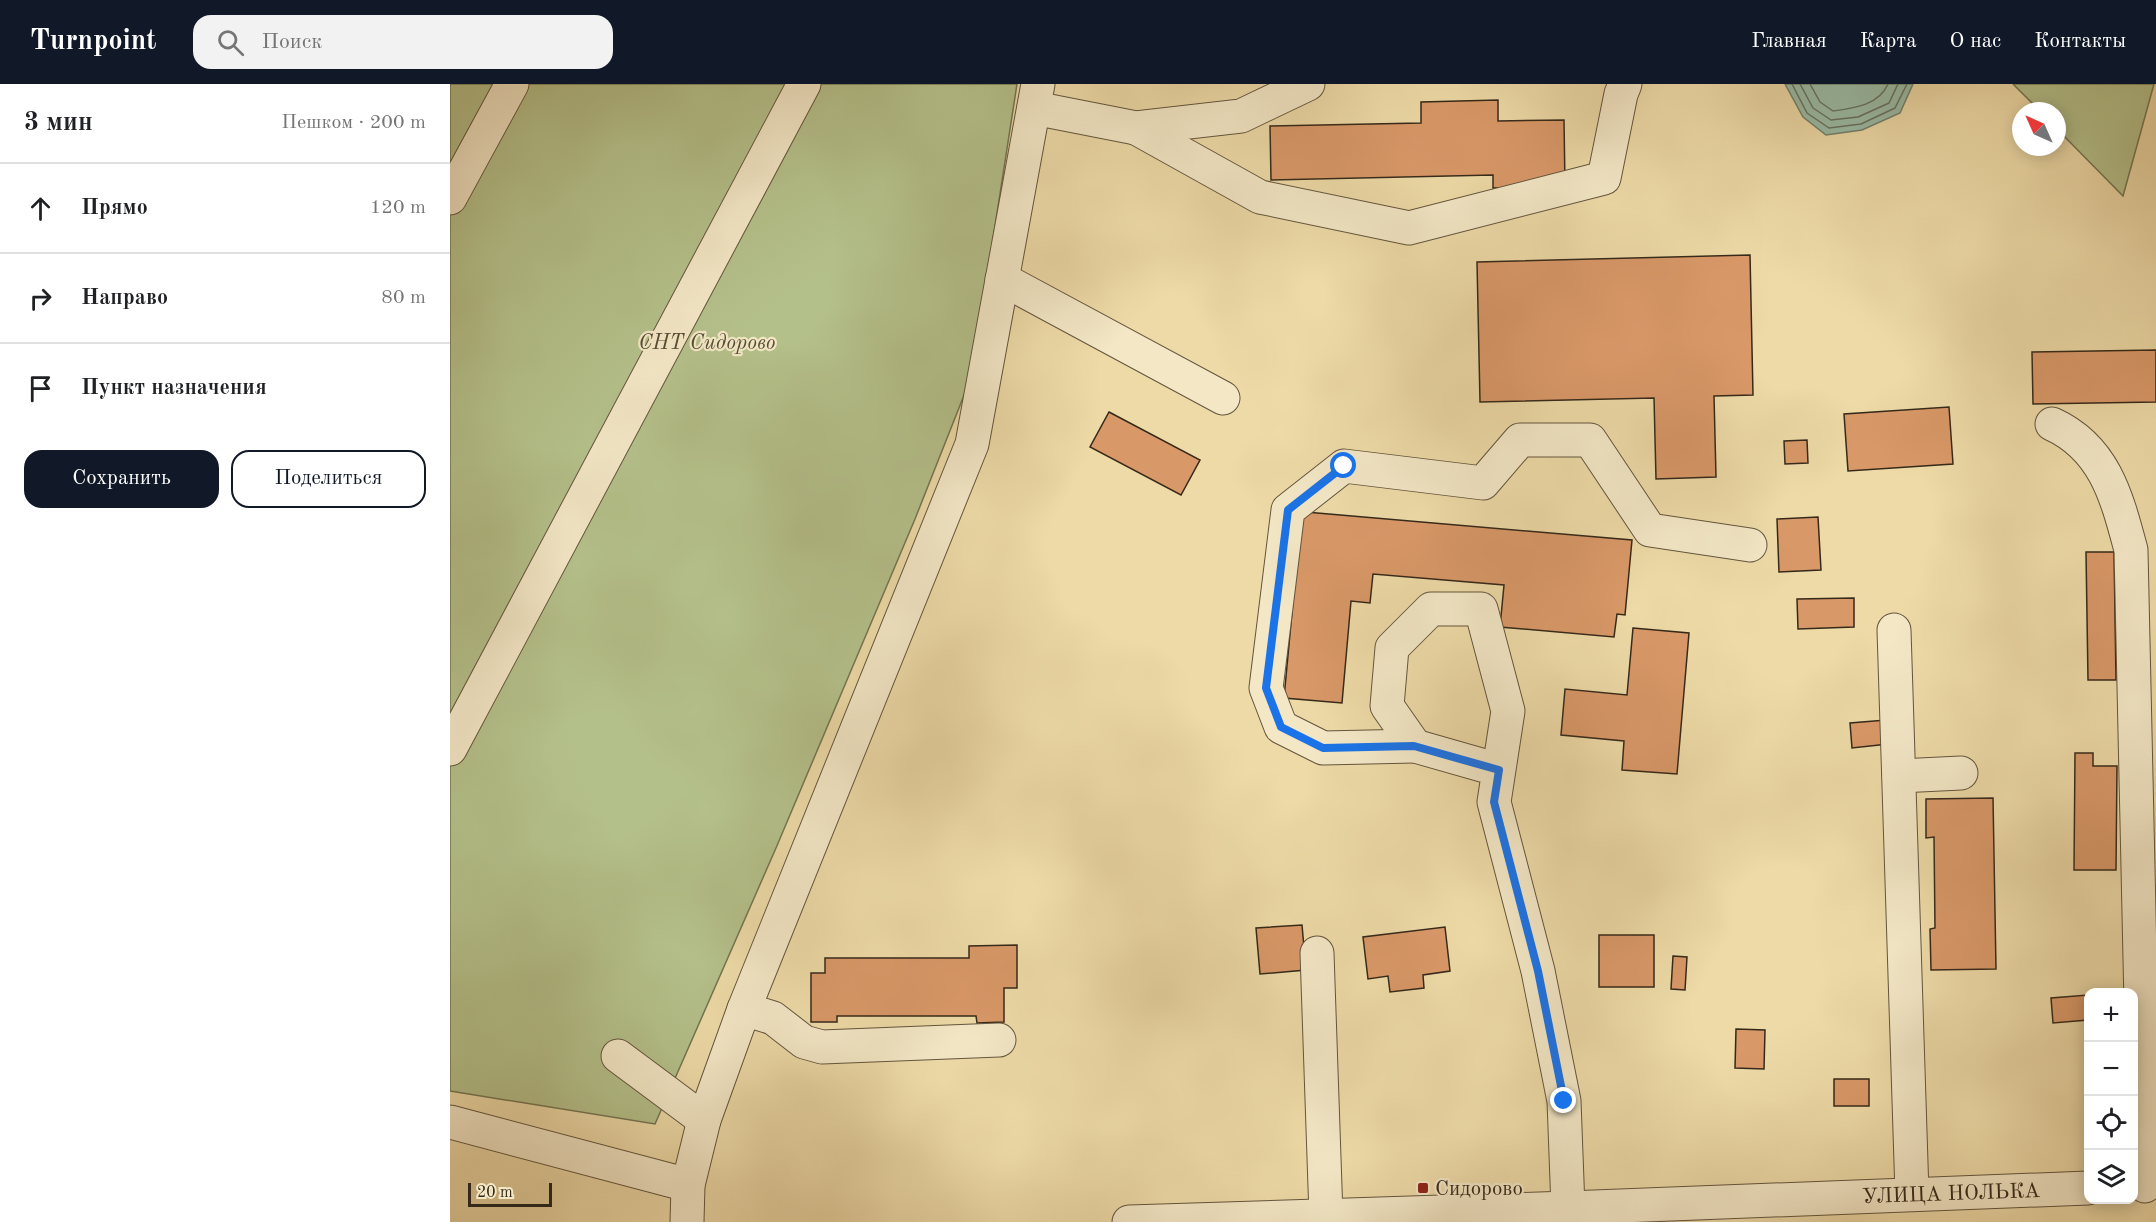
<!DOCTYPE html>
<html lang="ru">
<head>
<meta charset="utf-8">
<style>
  :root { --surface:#fff; --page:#f2f2f2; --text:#202124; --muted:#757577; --line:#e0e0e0; --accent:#111827 }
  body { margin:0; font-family:"Old Standard TT",serif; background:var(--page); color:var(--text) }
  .controls { position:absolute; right:18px; bottom:18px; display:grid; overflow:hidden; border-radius:12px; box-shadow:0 3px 15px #0003 }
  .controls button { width:54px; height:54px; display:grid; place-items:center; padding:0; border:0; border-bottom:2px solid var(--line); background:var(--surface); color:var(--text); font:30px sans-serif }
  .compass { position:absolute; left:1562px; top:18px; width:54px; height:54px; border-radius:50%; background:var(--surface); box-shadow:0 3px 15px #0003; rotate:315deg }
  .scale { position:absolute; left:18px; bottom:15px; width:84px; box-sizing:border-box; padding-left:6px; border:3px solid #35291a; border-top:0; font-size:16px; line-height:21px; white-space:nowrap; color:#35291a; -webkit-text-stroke:4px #f3e7c6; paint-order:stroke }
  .stop { position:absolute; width:18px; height:18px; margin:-14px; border:4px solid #1a73e8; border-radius:50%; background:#fff }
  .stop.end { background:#1a73e8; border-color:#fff; box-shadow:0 2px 6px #0008 }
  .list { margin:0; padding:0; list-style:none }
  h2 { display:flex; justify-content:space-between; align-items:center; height:78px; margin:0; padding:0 24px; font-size:26px }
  h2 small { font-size:20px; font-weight:400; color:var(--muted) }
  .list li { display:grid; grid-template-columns:39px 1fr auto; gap:18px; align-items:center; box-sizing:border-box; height:90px; padding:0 24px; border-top:2px solid var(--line) }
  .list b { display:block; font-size:22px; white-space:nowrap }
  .list em { font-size:20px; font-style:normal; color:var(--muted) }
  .actions { display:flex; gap:12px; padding:18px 24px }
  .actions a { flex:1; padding:14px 0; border:2px solid var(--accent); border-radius:18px; text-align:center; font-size:21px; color:var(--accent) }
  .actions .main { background:var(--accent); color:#fff }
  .icon { flex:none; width:33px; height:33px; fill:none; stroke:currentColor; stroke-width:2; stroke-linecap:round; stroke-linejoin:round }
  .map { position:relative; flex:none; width:1706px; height:1138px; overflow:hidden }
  header { display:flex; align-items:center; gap:36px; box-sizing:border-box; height:84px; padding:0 30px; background:var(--accent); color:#fff }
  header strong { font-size:28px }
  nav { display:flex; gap:33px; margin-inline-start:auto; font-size:21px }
  .search { width:420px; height:54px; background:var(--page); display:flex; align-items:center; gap:15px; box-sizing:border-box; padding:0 21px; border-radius:18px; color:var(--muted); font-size:22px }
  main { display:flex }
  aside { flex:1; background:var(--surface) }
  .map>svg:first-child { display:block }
  .green { fill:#b4c08a; stroke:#747452; stroke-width:1.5 }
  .water { fill:#99bba6; stroke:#71816e; stroke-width:1.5 }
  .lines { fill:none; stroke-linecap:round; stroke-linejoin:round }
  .shore { stroke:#677260; stroke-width:1.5 }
  .building { fill:#d99868; stroke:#35291a; stroke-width:1.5 }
  .minor-casing { stroke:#63553d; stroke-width:35 }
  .minor { stroke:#f3e7c6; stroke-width:33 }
  .route { stroke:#1a73e8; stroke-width:8 }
  .poi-dot { fill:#8f2418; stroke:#f3e7c6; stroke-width:2 }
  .labels { text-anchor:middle; stroke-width:4.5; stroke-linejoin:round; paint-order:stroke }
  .park-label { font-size:21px; font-style:italic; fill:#554f36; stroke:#f3e7c6 }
  .poi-label { font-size:21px; fill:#35291a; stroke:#f3e7c6; text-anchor:start }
  .street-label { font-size:21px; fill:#35291a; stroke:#f3e7c6 }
</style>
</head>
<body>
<header>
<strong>Turnpoint</strong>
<div class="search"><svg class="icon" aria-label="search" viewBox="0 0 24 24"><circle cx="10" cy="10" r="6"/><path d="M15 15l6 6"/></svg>Поиск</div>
<nav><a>Главная</a><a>Карта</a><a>О нас</a><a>Контакты</a></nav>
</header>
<main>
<aside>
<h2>3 мин<small>Пешком · 200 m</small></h2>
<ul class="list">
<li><svg class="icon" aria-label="ahead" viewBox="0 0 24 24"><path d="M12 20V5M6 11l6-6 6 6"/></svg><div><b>Прямо</b></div><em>120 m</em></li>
<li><svg class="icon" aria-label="right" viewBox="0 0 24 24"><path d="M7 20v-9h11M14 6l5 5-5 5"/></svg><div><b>Направо</b></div><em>80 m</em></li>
<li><svg class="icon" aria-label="arrive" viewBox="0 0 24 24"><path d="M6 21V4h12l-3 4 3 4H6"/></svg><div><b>Пункт назначения</b></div></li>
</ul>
<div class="actions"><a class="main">Сохранить</a><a>Поделиться</a></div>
</aside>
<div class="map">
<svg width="1706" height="1138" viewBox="0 0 1706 1138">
  <rect width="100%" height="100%" fill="#eddaa7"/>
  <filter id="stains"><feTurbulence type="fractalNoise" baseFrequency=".00333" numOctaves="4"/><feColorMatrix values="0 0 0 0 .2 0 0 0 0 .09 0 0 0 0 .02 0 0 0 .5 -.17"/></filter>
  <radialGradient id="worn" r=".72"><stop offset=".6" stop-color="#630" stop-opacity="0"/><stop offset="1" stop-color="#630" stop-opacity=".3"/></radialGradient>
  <g class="green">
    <polygon points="0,0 567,0 522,291 465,435 326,764 205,1040 0,1007"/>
    <polygon points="1563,0 1704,0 1673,112 1607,45 1607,27 1590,27"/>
  </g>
  <polygon class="water" points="1335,0 1463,0 1450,29 1412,46 1376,51 1353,33"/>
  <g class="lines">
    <g class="shore">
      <polyline points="1342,0 1357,29 1379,44 1411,40 1445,24 1457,0"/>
      <polyline points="1350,0 1363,24 1381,36 1408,33 1439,19 1448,0"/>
      <path d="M 1360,0 L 1370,18 L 1383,27 C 1405,24 1429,21 1438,0"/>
    </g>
  </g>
  <g class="building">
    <polygon points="1048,16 1048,37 1114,36 1115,102 1043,104 1043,91 821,96 820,42 971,39 971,18"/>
    <polygon points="1300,171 1303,311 1264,312 1266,393 1206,395 1204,314 1030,318 1027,178"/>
    <polygon points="1706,266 1706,318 1583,320 1582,268"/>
    <polygon points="1499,323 1503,380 1398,387 1394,330"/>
    <polygon points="659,328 750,376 731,411 640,363"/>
    <polygon points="1357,356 1358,379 1335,380 1334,357"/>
    <polygon points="844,427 1182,456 1175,531 1167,530 1164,553 1050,543 1054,501 923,490 920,519 901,517 892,619 834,614 845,496"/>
    <polygon points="1368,433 1371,486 1329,488 1327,435"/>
    <polygon points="1636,468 1664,468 1666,596 1638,596"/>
    <polygon points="1404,514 1404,543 1348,545 1347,515"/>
    <polygon points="1183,544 1239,549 1227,690 1172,686 1174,657 1111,651 1115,605 1177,611"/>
    <polygon points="1436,636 1438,660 1402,664 1400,639"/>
    <polygon points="1625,669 1643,669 1643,682 1667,682 1666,786 1624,786"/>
    <polygon points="1543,714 1546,885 1481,886 1480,845 1485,844 1484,753 1476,754 1476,715"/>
    <polygon points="852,841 856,886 810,890 806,844"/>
    <polygon points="995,843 1000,887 973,891 974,904 940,908 938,892 918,895 913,853"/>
    <rect x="1149" y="851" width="55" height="52"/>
    <polygon points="567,861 567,904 554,904 554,938 527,939 526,932 387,932 387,938 361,938 361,889 375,889 375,874 519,874 519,862"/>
    <polygon points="1223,872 1237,873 1235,906 1221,905"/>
    <polygon points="1638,911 1638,936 1603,939 1601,914"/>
    <polygon points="1286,945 1315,946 1314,985 1285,984"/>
    <rect x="1384" y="995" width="35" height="27"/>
  </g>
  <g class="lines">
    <g class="minor-casing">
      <g id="minor">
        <polyline points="584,24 686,44 791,32 858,0"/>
        <polyline points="686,44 810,113 959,144 1154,94 1171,10 1175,0"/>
        <polyline points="0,114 62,0"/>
        <polyline points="552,195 773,314"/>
        <path d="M 1602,340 C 1655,364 1667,414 1681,466 L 1695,1102"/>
        <polyline points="1444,546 1462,1110"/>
        <polyline points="965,662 873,664 831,643 816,604 838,426 894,382 1033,399 1070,356 1140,356 1200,446 1300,461"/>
        <polyline points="0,665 354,0"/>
        <polyline points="1049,686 965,662 937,622 942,564 981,525 1031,525 1058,627 1044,718 1088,887 1114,1017 1118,1124"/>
        <polyline points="1449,692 1511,689"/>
        <polyline points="867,869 876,1132"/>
        <polyline points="294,925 323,934 354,958 372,963 549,956"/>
        <polyline points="168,972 254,1036"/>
        <polyline points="0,1038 238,1101"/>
        <polyline points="237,1138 238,1101 254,1036 294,925 522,360 588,0"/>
        <polyline points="679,1138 1118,1124 1638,1104"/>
      </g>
    </g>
    <use href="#minor" class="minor"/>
  </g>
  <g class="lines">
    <polyline class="route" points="894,382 838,426 816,604 831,643 873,664 964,662 1049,686 1044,718 1088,887 1114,1017"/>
  </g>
  <rect class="poi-dot" x="967" y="1098" width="12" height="12" rx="3"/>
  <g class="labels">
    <g class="park-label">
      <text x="257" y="265">СНТ Сидорово</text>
    </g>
    <g class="poi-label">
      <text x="985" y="1111">Сидорово</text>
    </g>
    <g class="street-label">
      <text transform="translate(1501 1109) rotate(-2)" y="7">УЛИЦА НОЛЬКА</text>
    </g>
  </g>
  <rect width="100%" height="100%" filter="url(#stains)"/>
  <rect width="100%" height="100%" fill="url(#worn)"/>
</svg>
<div class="controls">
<button>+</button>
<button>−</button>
<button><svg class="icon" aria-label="locate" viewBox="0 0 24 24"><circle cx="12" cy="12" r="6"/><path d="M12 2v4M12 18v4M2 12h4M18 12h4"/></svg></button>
<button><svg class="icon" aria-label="layers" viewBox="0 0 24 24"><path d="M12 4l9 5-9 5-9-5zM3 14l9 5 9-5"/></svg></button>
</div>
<svg class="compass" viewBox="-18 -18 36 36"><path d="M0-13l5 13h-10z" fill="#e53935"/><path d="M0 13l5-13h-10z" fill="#757577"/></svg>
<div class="scale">20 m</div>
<div class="stop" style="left:894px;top:382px"></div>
<div class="stop end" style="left:1114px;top:1017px"></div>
</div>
</main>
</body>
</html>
